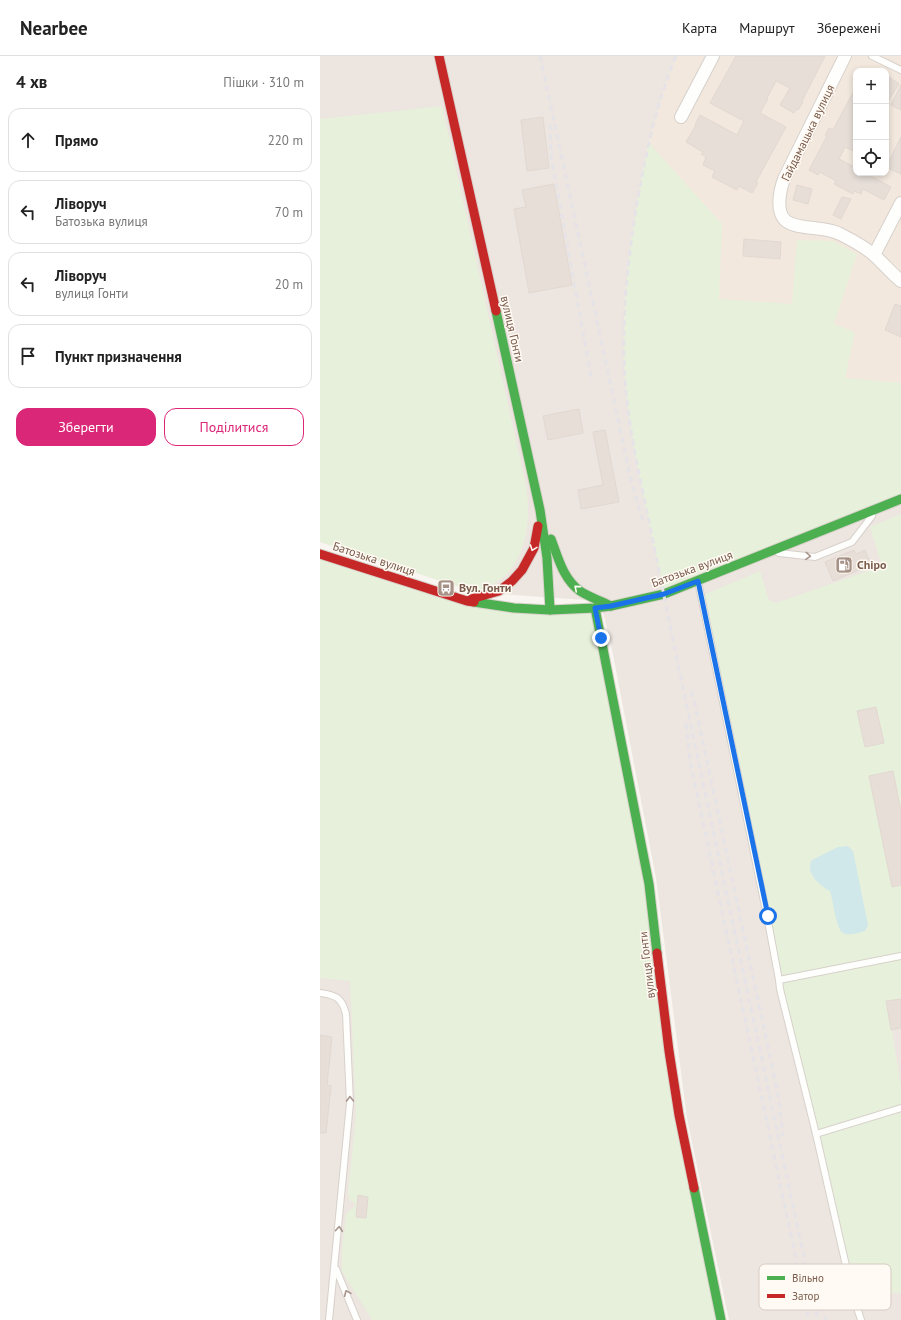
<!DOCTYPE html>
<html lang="uk">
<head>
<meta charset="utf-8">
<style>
  :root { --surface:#fff; --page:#f2f2f2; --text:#222; --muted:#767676; --line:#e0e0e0; --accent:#db2777 }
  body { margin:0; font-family:"PT Sans",sans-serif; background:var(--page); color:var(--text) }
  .controls { position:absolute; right:12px; top:12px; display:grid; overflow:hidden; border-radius:8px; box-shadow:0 2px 6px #0003 }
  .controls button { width:36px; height:36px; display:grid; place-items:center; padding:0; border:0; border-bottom:1px solid var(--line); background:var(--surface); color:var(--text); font:20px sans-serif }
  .stop { position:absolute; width:12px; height:12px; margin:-9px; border:3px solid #1a73e8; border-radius:50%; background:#fff }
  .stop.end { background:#1a73e8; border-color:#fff; box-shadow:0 1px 4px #0008 }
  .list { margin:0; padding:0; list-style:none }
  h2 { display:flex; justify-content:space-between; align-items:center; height:52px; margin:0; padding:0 16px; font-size:17px }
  h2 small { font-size:13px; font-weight:400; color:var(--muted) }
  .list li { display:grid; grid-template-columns:26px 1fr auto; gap:12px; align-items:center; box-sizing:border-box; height:64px; margin:0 8px 8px; padding:0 8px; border:1px solid var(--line); border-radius:12px }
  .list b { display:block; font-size:15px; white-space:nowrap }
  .list p { margin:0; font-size:13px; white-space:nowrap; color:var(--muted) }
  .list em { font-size:13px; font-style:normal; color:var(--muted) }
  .actions { display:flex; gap:8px; padding:12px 16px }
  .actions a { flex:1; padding:9px 0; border:1px solid var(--accent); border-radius:12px; text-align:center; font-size:14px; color:var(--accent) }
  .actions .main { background:var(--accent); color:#fff }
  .icon { flex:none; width:22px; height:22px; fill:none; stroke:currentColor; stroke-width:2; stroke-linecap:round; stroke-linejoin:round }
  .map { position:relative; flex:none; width:581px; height:1264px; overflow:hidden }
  header { display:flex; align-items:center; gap:24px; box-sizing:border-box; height:56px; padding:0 20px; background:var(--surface); border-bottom:1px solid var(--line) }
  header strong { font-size:19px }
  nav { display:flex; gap:22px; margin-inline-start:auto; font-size:14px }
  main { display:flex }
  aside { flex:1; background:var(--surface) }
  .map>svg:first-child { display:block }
  .residential { fill:#f2e8de; fill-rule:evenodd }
  .industrial { fill:#ede5e0 }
  .green { fill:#e7f0db }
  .water { fill:#d0e8ea }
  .building { fill:#e6ded7; stroke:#e2d8d2 }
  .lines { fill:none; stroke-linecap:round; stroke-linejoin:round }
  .lane-casing { stroke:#d7d1cb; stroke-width:8 }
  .street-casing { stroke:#d7d1cb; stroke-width:14 }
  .fast-casing { stroke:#d9d2cb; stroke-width:11 }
  .jam-casing { stroke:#d9d2cb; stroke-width:11 }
  .lane { stroke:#fefefd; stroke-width:6 }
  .street { stroke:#fefefd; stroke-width:12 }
  .fast { stroke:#4caf50; stroke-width:9 }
  .jam { stroke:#c62828; stroke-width:9 }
  .rail { stroke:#e6e3e7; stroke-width:3; stroke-dasharray:6 4; stroke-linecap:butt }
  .oneway { stroke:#fffaf3 }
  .oneway2 { stroke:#a8958b }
  .route { stroke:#1a73e8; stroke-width:5 }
  .labels { text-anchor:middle; stroke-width:3; stroke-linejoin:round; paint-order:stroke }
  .street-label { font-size:12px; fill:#7a5c4d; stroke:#fffaf3 }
  .poi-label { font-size:12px; font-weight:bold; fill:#7a5c4d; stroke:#fffaf3; text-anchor:start }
  .key { fill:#fffaf3; stroke:#d7cbc1; stroke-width:1 }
  .key-label { font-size:11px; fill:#7a5c4d }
</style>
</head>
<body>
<header>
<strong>Nearbee</strong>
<nav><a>Карта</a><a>Маршрут</a><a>Збережені</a></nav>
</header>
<main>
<aside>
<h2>4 хв<small>Пішки · 310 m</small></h2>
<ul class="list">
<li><svg class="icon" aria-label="ahead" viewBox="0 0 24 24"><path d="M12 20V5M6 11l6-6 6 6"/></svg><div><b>Прямо</b></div><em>220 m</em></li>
<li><svg class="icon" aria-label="left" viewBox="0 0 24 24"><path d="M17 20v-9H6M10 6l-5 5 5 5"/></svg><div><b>Ліворуч</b><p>Батозька вулиця</p></div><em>70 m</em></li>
<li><svg class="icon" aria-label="left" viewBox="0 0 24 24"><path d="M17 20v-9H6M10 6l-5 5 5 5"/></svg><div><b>Ліворуч</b><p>вулиця Гонти</p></div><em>20 m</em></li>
<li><svg class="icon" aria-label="arrive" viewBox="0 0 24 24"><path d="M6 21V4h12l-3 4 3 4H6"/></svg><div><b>Пункт призначення</b></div></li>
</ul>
<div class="actions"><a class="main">Зберегти</a><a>Поділитися</a></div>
</aside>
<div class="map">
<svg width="581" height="1264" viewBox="0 0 581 1264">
  <rect width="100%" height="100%" fill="#f9f5f0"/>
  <path class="residential" d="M 356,0 L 581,0 L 581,443 L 320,424 L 323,114 L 336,60 L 344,33 ZM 536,15 L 566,15 L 566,117 L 536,117 Z"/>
  <g class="industrial">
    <polygon points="0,0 356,0 344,33 329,87 323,114 310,196 305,249 304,277 304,306 308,352 581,443 581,1264 409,1264 367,1062 336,822 290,583 280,545 182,538 143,532 0,486"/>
    <polygon points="0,917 37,921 67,1264 0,1264"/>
  </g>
  <g class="green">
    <path d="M 122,50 L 206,430 C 211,460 208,497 185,520 C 178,526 168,530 161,535 L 143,532 L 0,486 L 0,63 Z"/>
    <path d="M 329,87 L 402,168 L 399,243 L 472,248 L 477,184 L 513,185 L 537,198 L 514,268 L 535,276 L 525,322 L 581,327 L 581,443 L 344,538 C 335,497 326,455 318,414 C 312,378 305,342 304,306 C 302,232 313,158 329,87 Z"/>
    <polygon points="581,458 581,943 567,945 581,1030 581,1237 532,1236 460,933 381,540 440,515 449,544 456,547 562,510 550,471"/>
    <polygon points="0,498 147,545 275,552 401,1264 52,1264 22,1215 22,1193 26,1159 29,1154 34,1152 35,1147 30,1145 28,1138 36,1059 30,925 0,922"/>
  </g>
  <path class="water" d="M 528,790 L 533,795 L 548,869 L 545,875 C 538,877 529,880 523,877 C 516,873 513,844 510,835 C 500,830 484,816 492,804 L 518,791 Z"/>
  <g class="building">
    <polygon points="416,0 505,0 482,45 483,46 478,54 476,53 474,57 460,49 470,32 456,25 447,42 448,43 440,57 466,71 436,126 438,127 432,137 419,130 417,134 392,121 395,115 383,109 386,101 381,98 383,96 366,86 376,69 375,69 380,59 417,79 424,65 390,47"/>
    <polygon points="566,19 579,28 566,48"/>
    <polygon points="581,29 581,54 571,49"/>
    <polygon points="536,31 536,96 525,91 519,103 536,112 536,117 545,117 571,131 564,144 543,133 541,138 534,135 533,138 514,128 516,125 500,116 498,119 489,114 507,80 505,79 509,72 513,74"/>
    <polygon points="223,61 229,112 207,115 201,64"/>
    <polygon points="581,81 581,118 566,111"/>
    <polygon points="234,128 252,229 209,237 194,153 206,151 202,134"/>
    <polygon points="477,129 492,133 488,148 473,144"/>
    <polygon points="522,141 531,143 521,163 513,159"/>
    <polygon points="424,183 461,186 460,203 423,200"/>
    <polygon points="575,248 581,250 581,281 565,274"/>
    <polygon points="259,353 263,377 228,384 223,360"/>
    <polygon points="285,374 299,446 261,453 258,434 283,429 273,376"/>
    <polygon points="534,494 536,498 545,494 551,509 513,525 505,506"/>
    <polygon points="556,651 564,687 545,691 537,655"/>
    <polygon points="573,715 581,755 581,829 572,831 549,720"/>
    <polygon points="581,943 581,972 571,974 566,945"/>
    <polygon points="0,979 12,981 7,1029 11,1030 6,1077 0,1077"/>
    <polygon points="38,1139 48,1141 46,1162 36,1161"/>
  </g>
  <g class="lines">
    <g class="lane-casing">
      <g id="lane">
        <polyline points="552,0 581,14"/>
        <polyline points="459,497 495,501 532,486 552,460"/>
        <polyline points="378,525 447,860 459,924 581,900"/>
        <polyline points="459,924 460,933 496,1078 532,1236 541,1264"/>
        <path d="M 0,937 C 16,939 22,942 26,958 L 30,1047 L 9,1264"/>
        <polyline points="496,1078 581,1052"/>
        <polyline points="16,1213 37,1264"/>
      </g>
    </g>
    <g class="street-casing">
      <g id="street">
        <path d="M 525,0 L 464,123 C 460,134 455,156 466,165 C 478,174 505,170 520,178 C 530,183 546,192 554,199 C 564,208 571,217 581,225"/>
        <polyline points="361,61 393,0"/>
        <polyline points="554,199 581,147"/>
      </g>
    </g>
    <g class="fast-casing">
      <g id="fast">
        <polyline points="176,255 220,454 227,502 230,554"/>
        <path d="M 231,483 C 238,501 243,523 260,535 C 269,541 281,545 291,550"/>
        <polyline points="154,546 194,552 230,554 275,552 291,550 344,538 581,443"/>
        <polyline points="275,552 329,828 337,897"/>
        <polyline points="374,1132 401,1264"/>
      </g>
    </g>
    <g class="jam-casing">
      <g id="jam">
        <polyline points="119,0 176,255"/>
        <polyline points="0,498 147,545 154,546"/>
        <polyline points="151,543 179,535 192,525 202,514 214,492 218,470"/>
        <polyline points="337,897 349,995 359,1059 374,1132"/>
      </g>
    </g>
    <use href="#lane" class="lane"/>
    <use href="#street" class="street"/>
    <use href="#fast" class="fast"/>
    <use href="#jam" class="jam"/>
    <g class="rail">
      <polyline points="220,0 311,424 323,464"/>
      <path d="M 356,0 C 335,51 324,105 315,159 C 307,213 301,268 305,323 C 309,378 322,431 333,485 C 349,566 366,646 383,727 C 419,896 455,1065 491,1234 L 498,1264"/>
      <polyline points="230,68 231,100 272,326"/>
      <polyline points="372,635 458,1038 463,1080"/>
      <polyline points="366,667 370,705 489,1264"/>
      <polyline points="498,1241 506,1264"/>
    </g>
  </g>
  <defs><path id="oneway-chevron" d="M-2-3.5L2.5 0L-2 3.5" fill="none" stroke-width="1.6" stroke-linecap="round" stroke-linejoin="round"/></defs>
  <g class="oneway">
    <use href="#oneway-chevron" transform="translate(213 492) rotate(110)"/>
    <use href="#oneway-chevron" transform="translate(257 532) rotate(-140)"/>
  </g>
  <g class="oneway2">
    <use href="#oneway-chevron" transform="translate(488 500) rotate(5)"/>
    <use href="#oneway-chevron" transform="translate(30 1043) rotate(-91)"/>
    <use href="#oneway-chevron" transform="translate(19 1173) rotate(-85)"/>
    <use href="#oneway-chevron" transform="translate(27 1237) rotate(-114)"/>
  </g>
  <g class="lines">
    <polyline class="route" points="281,582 275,552 291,550 344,538 378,525 448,860"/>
  </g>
  <defs>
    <g id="fuel-square" transform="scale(0.9)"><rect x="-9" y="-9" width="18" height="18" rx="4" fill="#a69286" stroke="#fffaf3"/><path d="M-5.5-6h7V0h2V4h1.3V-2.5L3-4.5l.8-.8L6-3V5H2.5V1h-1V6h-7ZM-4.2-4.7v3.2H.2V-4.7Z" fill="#fff"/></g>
    <g id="bus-square" transform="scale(0.9)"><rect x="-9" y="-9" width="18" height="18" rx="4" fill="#a69286" stroke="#fffaf3"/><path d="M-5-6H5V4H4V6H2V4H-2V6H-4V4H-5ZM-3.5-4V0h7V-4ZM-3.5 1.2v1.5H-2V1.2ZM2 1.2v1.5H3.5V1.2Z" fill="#fff"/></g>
  </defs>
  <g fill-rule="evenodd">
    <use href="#fuel-square" x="524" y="509"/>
    <use href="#bus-square" x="126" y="532"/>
  </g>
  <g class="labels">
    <g class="street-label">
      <text transform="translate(488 77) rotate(-64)" y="4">Гайдамацька вулиця</text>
      <text transform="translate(192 273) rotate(77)" y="4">вулиця Гонти</text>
      <text transform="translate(54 503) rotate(18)" y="4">Батозька вулиця</text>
      <text transform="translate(372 513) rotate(-20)" y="4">Батозька вулиця</text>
      <text transform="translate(327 909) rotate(-97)" y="4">вулиця Гонти</text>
    </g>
    <g class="poi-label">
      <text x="537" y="513">Chipo</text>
      <text x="139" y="536">Вул. Гонти</text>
    </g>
  </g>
  <rect x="439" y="1208" width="132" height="46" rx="6" class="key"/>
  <rect x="447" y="1220" width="18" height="4" fill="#4caf50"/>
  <rect x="447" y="1238" width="18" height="4" fill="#c62828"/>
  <g class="key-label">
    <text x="472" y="1226">Вільно</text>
    <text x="472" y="1244">Затор</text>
  </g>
</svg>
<div class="controls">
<button>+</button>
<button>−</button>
<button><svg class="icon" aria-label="locate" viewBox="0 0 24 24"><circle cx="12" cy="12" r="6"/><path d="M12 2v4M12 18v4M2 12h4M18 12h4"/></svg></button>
</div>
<div class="stop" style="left:448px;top:860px"></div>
<div class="stop end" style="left:281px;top:582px"></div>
</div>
</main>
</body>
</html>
